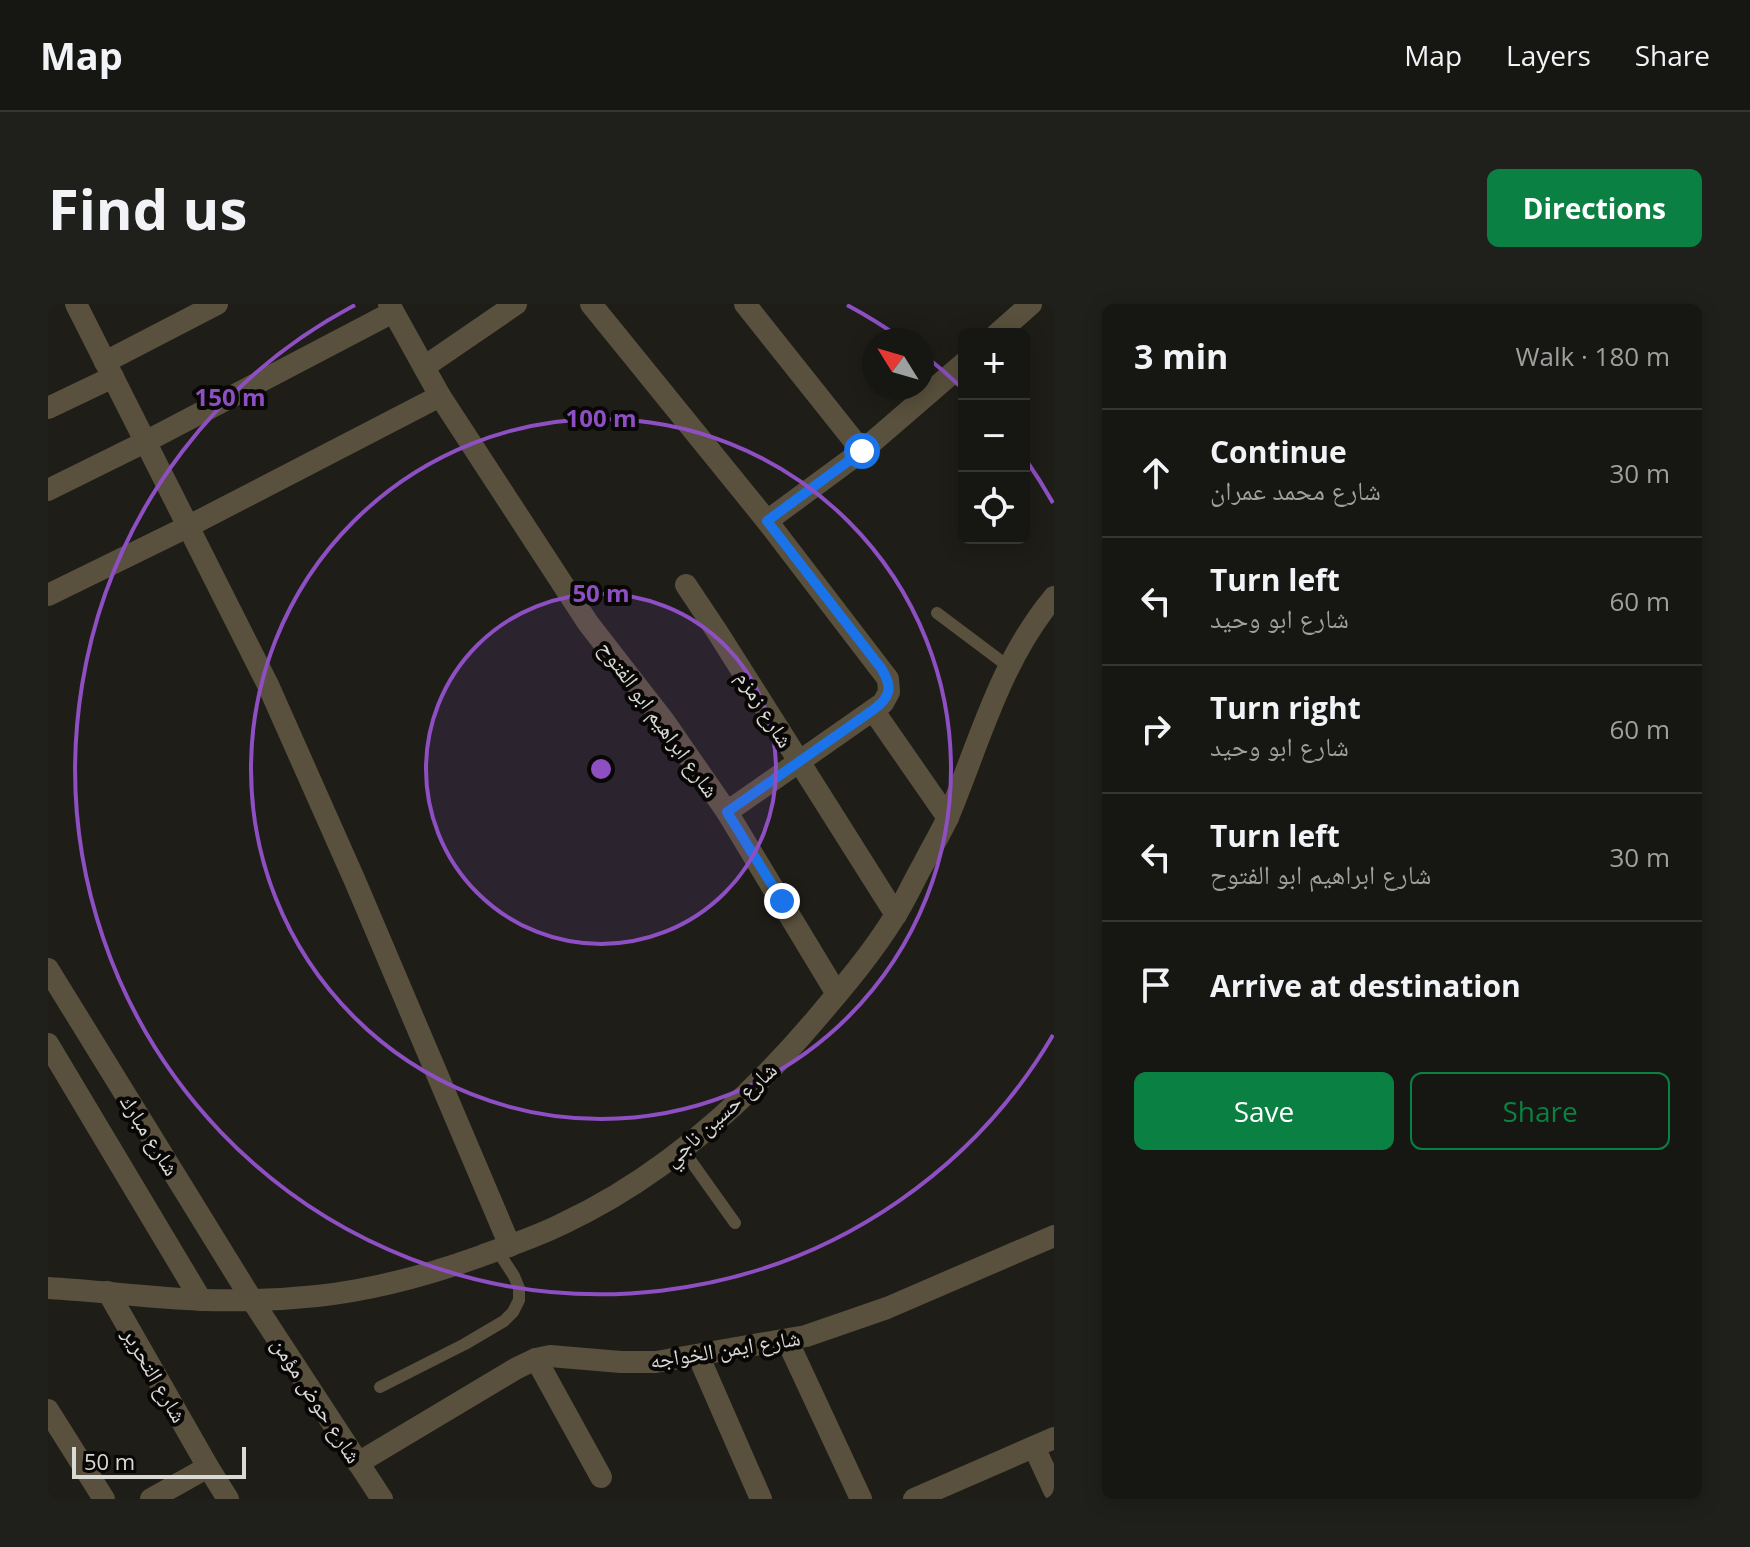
<!DOCTYPE html>
<html lang="en">
<head>
<meta charset="utf-8">
<style>
  :root { --surface:#161612; --page:#1f1f1b; --text:#f1f3f6; --muted:#9e9f9f; --line:#353532; --accent:#0b8043 }
  body { margin:0; font-family:"Open Sans","Noto Naskh Arabic",sans-serif; background:var(--page); color:var(--text) }
  .controls { position:absolute; right:24px; top:24px; display:grid; overflow:hidden; border-radius:12px; box-shadow:0 4px 20px #0003 }
  .controls button { width:72px; height:72px; display:grid; place-items:center; padding:0; border:0; border-bottom:2px solid var(--line); background:var(--surface); color:var(--text); font:40px sans-serif }
  .compass { position:absolute; left:814px; top:24px; width:72px; height:72px; border-radius:50%; background:var(--surface); box-shadow:0 4px 20px #0003; rotate:307deg }
  .scale { position:absolute; left:24px; bottom:20px; width:174px; box-sizing:border-box; padding-left:8px; border:4px solid #d9d9d5; border-top:0; font-size:22px; line-height:28px; white-space:nowrap; color:#d9d9d5; -webkit-text-stroke:6px #080706; paint-order:stroke }
  .stop { position:absolute; width:24px; height:24px; margin:-18px; border:6px solid #1a73e8; border-radius:50%; background:#fff }
  .stop.end { background:#1a73e8; border-color:#fff; box-shadow:0 2px 8px #0008 }
  .list { margin:0; padding:0; list-style:none }
  h2 { display:flex; justify-content:space-between; align-items:center; height:104px; margin:0; padding:0 32px; font-size:34px }
  h2 small { font-size:26px; font-weight:400; color:var(--muted) }
  .list li { display:grid; grid-template-columns:52px 1fr auto; gap:24px; align-items:center; box-sizing:border-box; height:128px; padding:0 32px; border-top:2px solid var(--line) }
  .list b { display:block; font-size:30px; white-space:nowrap }
  .list p { margin:0; font-size:26px; white-space:nowrap; color:var(--muted) }
  .list em { font-size:26px; font-style:normal; color:var(--muted) }
  .actions { display:flex; gap:16px; padding:24px 32px }
  .actions a { flex:1; padding:18px 0; border:2px solid var(--accent); border-radius:12px; text-align:center; font-size:28px; color:var(--accent) }
  .actions .main { background:var(--accent); color:#fff }
  .icon { flex:none; width:44px; height:44px; fill:none; stroke:currentColor; stroke-width:2; stroke-linecap:round; stroke-linejoin:round }
  .map { position:relative; flex:none; width:1006px; height:1195px; overflow:hidden; border-radius:12px }
  header { display:flex; align-items:center; gap:48px; box-sizing:border-box; height:112px; padding:0 40px; background:var(--surface); border-bottom:2px solid var(--line) }
  header strong { font-size:38px }
  nav { display:flex; gap:44px; margin-inline-start:auto; font-size:28px }
  .intro { display:flex; align-items:center; justify-content:space-between; box-sizing:border-box; height:192px; padding:0 48px }
  h1 { margin:0; font-size:56px }
  .button { padding:20px 36px; border-radius:12px; background:var(--accent); color:#fff; font-size:28px; font-weight:700 }
  main { display:flex; gap:48px; padding:0 48px }
  aside { flex:1; background:var(--surface); border-radius:12px; box-shadow:0 4px 20px #0003 }
  .map>svg:first-child { display:block }
  .lines { fill:none; stroke-linecap:round; stroke-linejoin:round }
  .service { stroke:#59503d; stroke-width:12 }
  .minor { stroke:#59503d; stroke-width:22 }
  .tertiary { stroke:#59503d; stroke-width:22 }
  .route { stroke:#1a73e8; stroke-width:10 }
  .ring { fill:none; stroke:#8e4fc3; stroke-width:4 }
  .labels { text-anchor:middle; stroke-width:8; stroke-linejoin:round; paint-order:stroke }
  .street-label { font-size:22px; fill:#d9d9d5; stroke:#080706 }
  .centre { fill:#8e4fc3; stroke:#080706; stroke-width:4 }
  .ring-label { font-size:24px; text-anchor:middle; font-weight:bold; fill:#8e4fc3; stroke:#080706; stroke-width:8; stroke-linejoin:round; paint-order:stroke }
</style>
</head>
<body>
<header>
<strong>Map</strong>
<nav><a>Map</a><a>Layers</a><a>Share</a></nav>
</header>
<div class="intro"><h1>Find us</h1><a class="button">Directions</a></div>
<main>
<div class="map">
<svg width="1006" height="1195" viewBox="0 0 1006 1195">
  <rect width="100%" height="100%" fill="#1e1d18"/>
  <g class="lines">
    <g class="service">
      <polyline points="889,309 961,363"/>
      <polyline points="635,846 687,919"/>
      <polyline points="332,1083 417,1040 456,1017 465,1008 471,996 471,984 466,972 449,946"/>
    </g>
    <g class="minor">
      <polyline points="28,0 220,381 307,577 462,942"/>
      <polyline points="341,0 392,92 540,319 616,417 679,508 789,690"/>
      <polyline points="543,0 719,217 840,375 841,388 835,399 679,508"/>
      <polyline points="697,0 814,147"/>
      <polyline points="949,30 983,0"/>
      <polyline points="57,58 169,0"/>
      <polyline points="376,63 468,0"/>
      <polyline points="0,104 65,73"/>
      <polyline points="0,186 97,138 345,8"/>
      <polyline points="719,217 814,147 916,59"/>
      <polyline points="638,281 670,329 848,611"/>
      <polyline points="0,291 139,223 392,92"/>
      <polyline points="825,406 900,514"/>
      <polyline points="0,665 204,996 334,1195"/>
      <polyline points="0,740 153,996"/>
      <polyline points="60,988 160,1163 180,1195"/>
      <polyline points="739,1036 813,1195"/>
      <polyline points="650,1051 713,1195"/>
      <polyline points="488,1055 553,1173"/>
      <polyline points="0,1106 56,1195"/>
      <polyline points="986,1143 1006,1186"/>
      <polyline points="310,1159 469,1064 488,1055 502,1052 573,1058 608,1058 758,1032 839,1004 1006,932"/>
      <polyline points="103,1195 160,1163"/>
      <polyline points="866,1195 1006,1134"/>
    </g>
    <path class="tertiary" d="M 0,984 C 52,987 103,994 155,996 C 193,997 231,996 269,992 C 325,986 380,971 433,952 C 460,942 488,933 514,920 C 615,873 698,798 769,714 C 797,681 825,648 847,612 C 858,595 866,576 876,559 C 884,543 894,527 901,511 C 932,436 953,356 1006,293"/>
  </g>
  <g class="lines">
    <path class="route" d="M 734,597 L 679,508 L 825,406 C 843,393 845,383 833,364 L 719,217 L 814,147"/>
  </g>
  <circle cx="553" cy="465" r="175" fill="#8e4fc3" fill-opacity=".12"/>
  <g class="ring">
    <circle cx="553" cy="465" r="175"/>
    <circle cx="553" cy="465" r="350"/>
    <path d="M1005 731A525 525 0 1 1 307 1M799 1A525 525 0 0 1 854 35M876 51A525 525 0 0 1 914 84M978 156A525 525 0 0 1 1005 199"/>
  </g>
  <g class="labels">
    <g class="street-label">
      <text transform="translate(717 405) rotate(58)" y="8">شارع زمزم</text>
      <text transform="translate(611 415) rotate(54)" y="8">شارع ابراهيم ابو الفتوح</text>
      <text transform="translate(672 810) rotate(-42)" y="8">شارع حسين ناجي</text>
      <text transform="translate(102 831) rotate(58)" y="8">شارع مبارك</text>
      <text transform="translate(677 1045) rotate(-9)" y="8">شارع ايمن الخواجه</text>
      <text transform="translate(107 1071) rotate(60)" y="8">شارع التحرير</text>
      <text transform="translate(269 1096) rotate(57)" y="8">شارع حوض مؤمن</text>
    </g>
  </g>
  <circle cx="553" cy="465" r="12" class="centre"/>
  <g class="ring-label">
    <text x="182" y="102">150 m</text>
    <text x="553" y="123">100 m</text>
    <text x="553" y="298">50 m</text>
  </g>
</svg>
<div class="controls">
<button>+</button>
<button>−</button>
<button><svg class="icon" aria-label="locate" viewBox="0 0 24 24"><circle cx="12" cy="12" r="6"/><path d="M12 2v4M12 18v4M2 12h4M18 12h4"/></svg></button>
</div>
<svg class="compass" viewBox="-18 -18 36 36"><path d="M0-13l5 13h-10z" fill="#e53935"/><path d="M0 13l5-13h-10z" fill="#9e9f9f"/></svg>
<div class="scale">50 m</div>
<div class="stop" style="left:814px;top:147px"></div>
<div class="stop end" style="left:734px;top:597px"></div>
</div>
<aside>
<h2>3 min<small>Walk · 180 m</small></h2>
<ul class="list">
<li><svg class="icon" aria-label="ahead" viewBox="0 0 24 24"><path d="M12 20V5M6 11l6-6 6 6"/></svg><div><b>Continue</b><p>شارع محمد عمران</p></div><em>30 m</em></li>
<li><svg class="icon" aria-label="left" viewBox="0 0 24 24"><path d="M17 20v-9H6M10 6l-5 5 5 5"/></svg><div><b>Turn left</b><p>شارع ابو وحيد</p></div><em>60 m</em></li>
<li><svg class="icon" aria-label="right" viewBox="0 0 24 24"><path d="M7 20v-9h11M14 6l5 5-5 5"/></svg><div><b>Turn right</b><p>شارع ابو وحيد</p></div><em>60 m</em></li>
<li><svg class="icon" aria-label="left" viewBox="0 0 24 24"><path d="M17 20v-9H6M10 6l-5 5 5 5"/></svg><div><b>Turn left</b><p>شارع ابراهيم ابو الفتوح</p></div><em>30 m</em></li>
<li><svg class="icon" aria-label="arrive" viewBox="0 0 24 24"><path d="M6 21V4h12l-3 4 3 4H6"/></svg><div><b>Arrive at destination</b></div></li>
</ul>
<div class="actions"><a class="main">Save</a><a>Share</a></div>
</aside>
</main>
</body>
</html>
